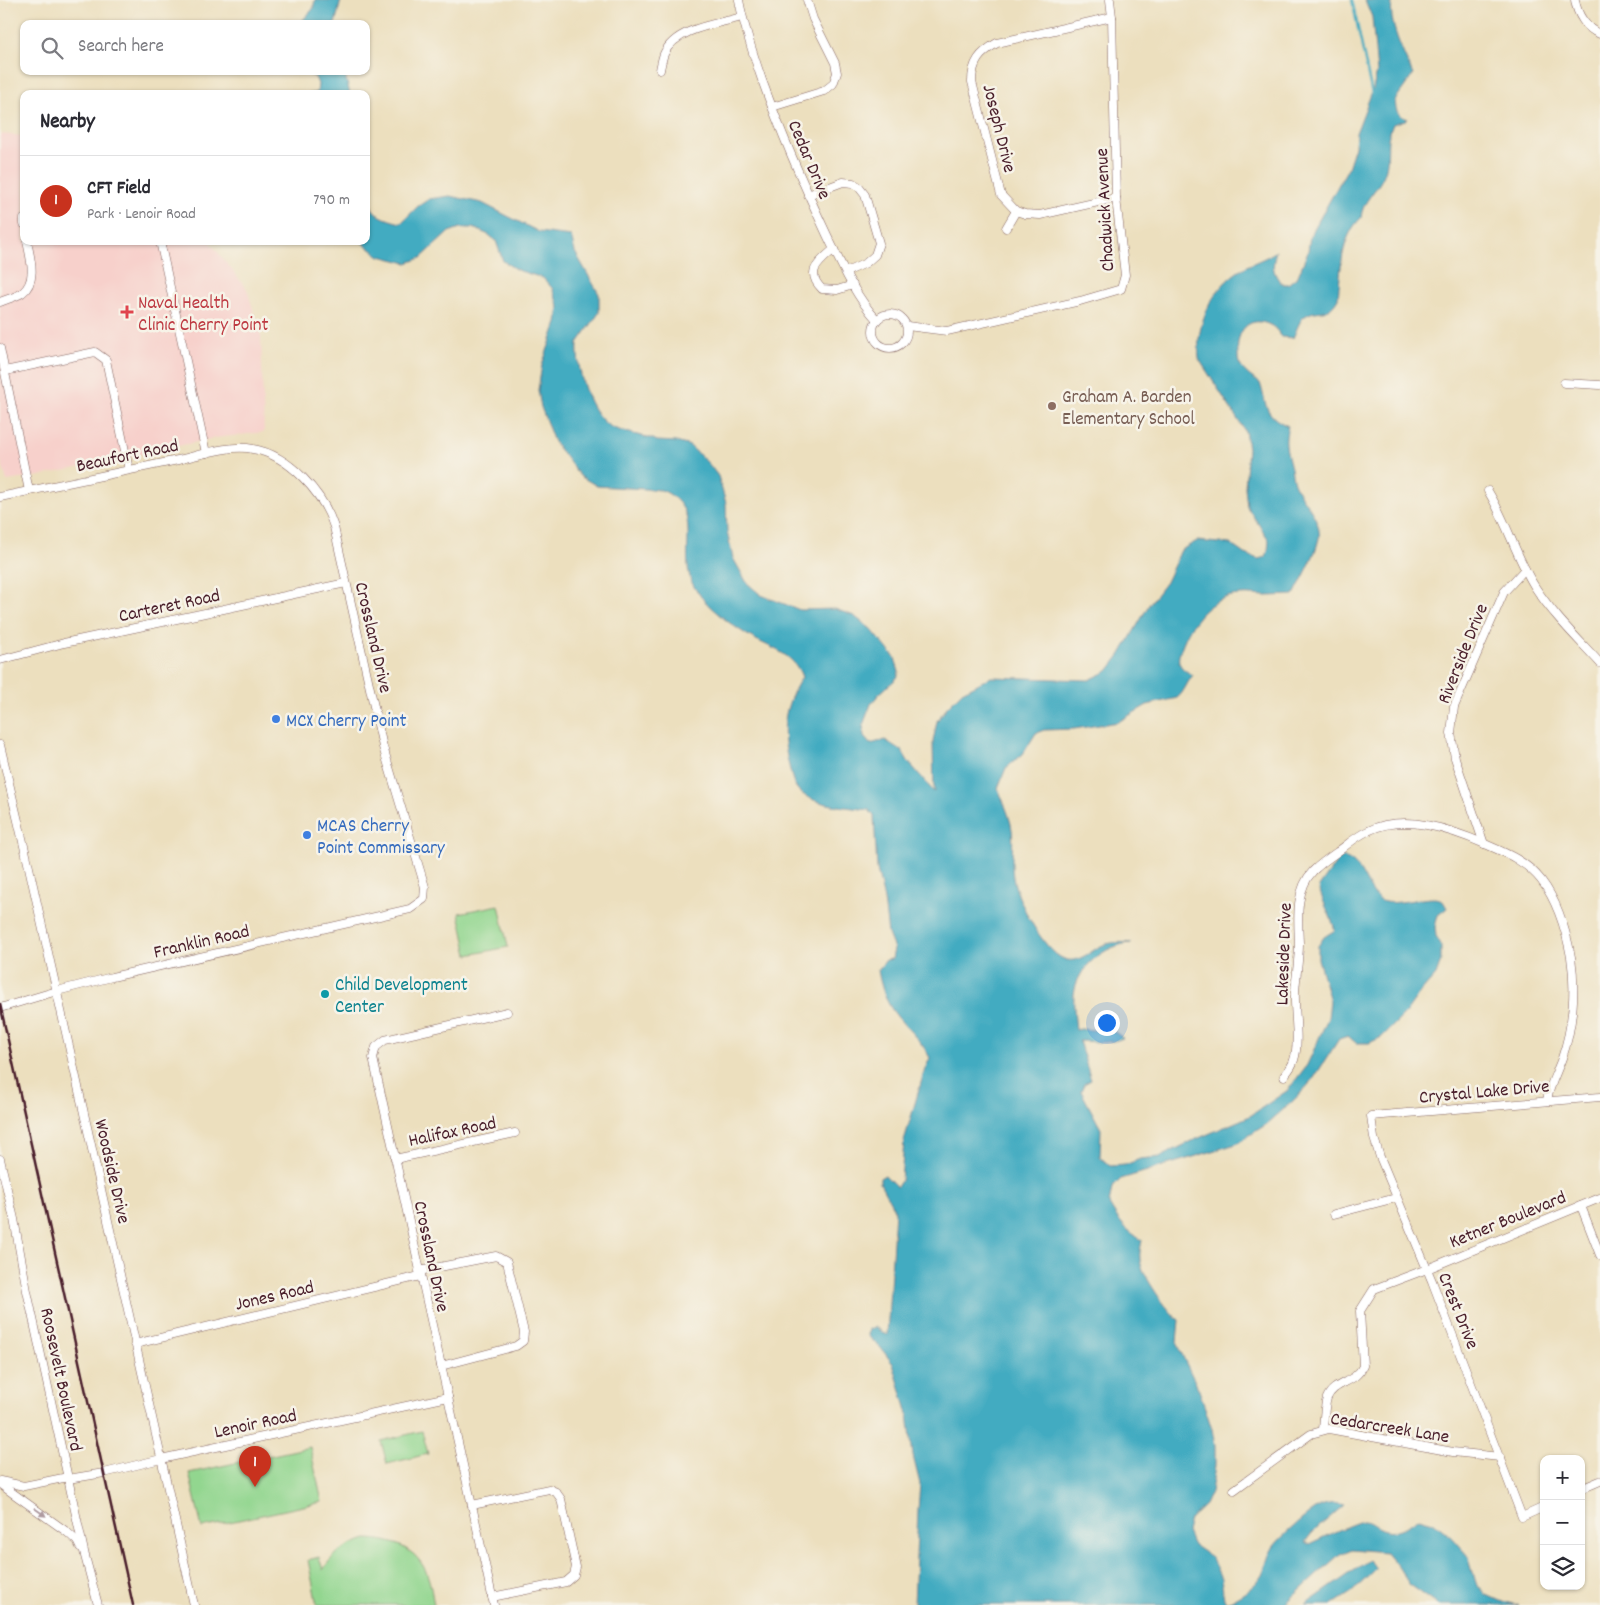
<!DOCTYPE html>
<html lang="en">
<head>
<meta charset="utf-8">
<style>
  :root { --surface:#fff; --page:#f2f2f3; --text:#2b2b33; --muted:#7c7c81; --line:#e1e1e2; --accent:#c8321e }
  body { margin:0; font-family:Dekko,sans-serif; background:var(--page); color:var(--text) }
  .controls { position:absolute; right:15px; bottom:15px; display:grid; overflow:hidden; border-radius:10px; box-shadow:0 1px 4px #0004 }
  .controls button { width:45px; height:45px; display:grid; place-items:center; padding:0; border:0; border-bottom:1px solid var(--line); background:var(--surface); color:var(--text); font:25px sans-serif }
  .you { position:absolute; left:1106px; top:1022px; width:18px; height:18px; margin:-12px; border:4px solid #fff; border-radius:50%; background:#1a73e8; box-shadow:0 0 0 8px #1a73e833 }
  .badge { display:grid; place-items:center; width:32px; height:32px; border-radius:50%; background:var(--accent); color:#fff; font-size:16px; font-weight:700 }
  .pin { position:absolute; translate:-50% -41px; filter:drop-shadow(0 1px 2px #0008) }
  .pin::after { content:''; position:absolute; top:26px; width:18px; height:15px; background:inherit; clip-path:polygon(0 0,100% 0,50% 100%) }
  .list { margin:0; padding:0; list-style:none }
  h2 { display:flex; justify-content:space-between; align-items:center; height:65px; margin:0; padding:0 20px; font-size:21px }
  h2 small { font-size:16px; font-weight:400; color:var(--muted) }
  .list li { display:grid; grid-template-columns:32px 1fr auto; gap:15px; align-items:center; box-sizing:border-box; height:90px; padding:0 20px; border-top:1px solid var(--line) }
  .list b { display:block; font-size:19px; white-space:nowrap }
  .list p { margin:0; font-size:16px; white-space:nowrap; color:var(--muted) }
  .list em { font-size:16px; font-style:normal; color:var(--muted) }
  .icon { flex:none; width:28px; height:28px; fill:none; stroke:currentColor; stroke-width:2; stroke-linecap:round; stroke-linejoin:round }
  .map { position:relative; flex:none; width:1600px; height:1605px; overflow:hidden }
  .search { position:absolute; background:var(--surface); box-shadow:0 1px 4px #0004; left:20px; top:20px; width:350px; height:55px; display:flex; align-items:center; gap:12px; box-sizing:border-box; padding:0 18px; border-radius:10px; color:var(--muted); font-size:19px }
  .panel { position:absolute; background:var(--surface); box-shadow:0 1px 4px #0004; left:20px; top:90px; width:350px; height:155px; border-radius:10px }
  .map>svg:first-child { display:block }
  .built { fill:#f7d0cb }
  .green { fill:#92d68f; stroke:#6e7a5d }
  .water { fill:#42abc1; stroke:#466576 }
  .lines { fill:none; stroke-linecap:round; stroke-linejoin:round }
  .stream { stroke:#42abc1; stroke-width:2.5 }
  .minor-casing { stroke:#83625e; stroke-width:9 }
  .minor { stroke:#fff; stroke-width:8 }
  .rail { stroke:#4a1f2b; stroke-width:2.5 }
  .oneway { fill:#ae9aa0 }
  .health-dot { fill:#e0444e; stroke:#f7f3e8; stroke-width:2 }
  .education-dot { fill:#8d6e63; stroke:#f7f3e8; stroke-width:2 }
  .shop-dot { fill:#3f7fe0; stroke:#f7f3e8; stroke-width:2 }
  .culture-dot { fill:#0f9aa8; stroke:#f7f3e8; stroke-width:2 }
  .labels { text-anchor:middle; stroke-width:5; stroke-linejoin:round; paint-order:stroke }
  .street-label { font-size:19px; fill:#4a1f2b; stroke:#f7f3e8 }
  .health-label { font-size:19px; fill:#be3a42; stroke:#f7f3e8; text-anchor:start }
  .education-label { font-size:19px; fill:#785e54; stroke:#f7f3e8; text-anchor:start }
  .shop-label { font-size:19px; fill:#366cbe; stroke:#f7f3e8; text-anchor:start }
  .culture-label { font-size:19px; fill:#0d838f; stroke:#f7f3e8; text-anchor:start }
</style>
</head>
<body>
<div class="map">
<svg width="1600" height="1605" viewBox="0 0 1600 1605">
  <rect width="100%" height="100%" fill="#f7f3e8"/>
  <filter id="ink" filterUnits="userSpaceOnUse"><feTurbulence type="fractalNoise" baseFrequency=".02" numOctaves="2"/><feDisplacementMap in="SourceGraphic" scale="10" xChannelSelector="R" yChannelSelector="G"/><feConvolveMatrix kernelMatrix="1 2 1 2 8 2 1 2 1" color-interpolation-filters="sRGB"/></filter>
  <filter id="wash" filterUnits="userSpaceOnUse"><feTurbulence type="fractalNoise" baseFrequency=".0096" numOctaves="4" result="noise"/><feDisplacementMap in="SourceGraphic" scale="20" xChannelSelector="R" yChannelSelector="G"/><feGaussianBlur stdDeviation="1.12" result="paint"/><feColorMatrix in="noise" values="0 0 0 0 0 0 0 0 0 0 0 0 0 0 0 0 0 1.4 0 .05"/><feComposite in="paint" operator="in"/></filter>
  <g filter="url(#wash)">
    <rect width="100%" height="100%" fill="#ecdfbe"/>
    <polygon class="built" points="0,134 24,136 24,241 209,241 247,289 261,336 264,432 215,438 40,476 7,481 0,458"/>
    <g class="green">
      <polygon points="499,905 508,947 468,955 459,913"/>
      <polygon points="422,1431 428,1454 387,1464 381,1441"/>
      <polygon points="310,1447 322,1502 202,1528 189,1473"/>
      <path d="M 367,1539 C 393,1540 417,1548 427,1574 C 431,1584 432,1595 434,1605 L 317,1605 L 308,1560 L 319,1557 L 323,1570 C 335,1551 347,1545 367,1539 Z"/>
    </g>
    <g class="water">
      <polygon points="315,0 341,0 335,24 299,24 313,9"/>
      <path d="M 1365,0 L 1393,0 C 1386,20 1405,56 1413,75 L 1395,100 C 1396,112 1397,115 1408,119 L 1393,124 C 1391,129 1389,134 1388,139 C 1387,152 1389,165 1383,177 C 1376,192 1362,201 1361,218 C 1340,238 1341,271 1338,298 C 1326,319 1317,306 1304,317 C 1299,321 1296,332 1293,338 L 1282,337 C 1279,334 1276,328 1272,326 C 1249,313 1235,332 1238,354 C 1238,357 1238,362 1240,365 C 1245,373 1252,378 1260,383 C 1267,404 1263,415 1288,426 C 1284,442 1286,448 1290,464 C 1292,470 1292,477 1294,483 C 1301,500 1322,518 1319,538 C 1315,557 1303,577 1294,595 C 1285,595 1276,596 1267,596 C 1258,596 1249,594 1240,595 C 1210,596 1190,622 1181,649 C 1175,663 1181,669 1193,675 C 1187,682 1184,693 1177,698 L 1147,705 L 1118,722 L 1074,729 L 1044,730 L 1036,733 L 1023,754 L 1006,768 L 998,788 C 1002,799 1008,811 1011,824 C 1015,841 1010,859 1013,877 C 1016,898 1043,951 1064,959 C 1079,965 1093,948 1106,944 C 1114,942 1124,942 1132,943 C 1106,944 1077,967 1074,994 C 1073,1006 1075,1019 1076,1030 L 1081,1029 L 1115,1032 L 1123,1038 C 1108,1045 1094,1041 1079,1041 L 1091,1080 L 1084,1084 L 1081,1091 L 1101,1129 L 1100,1157 L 1110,1166 L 1125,1165 L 1140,1159 L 1160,1157 L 1192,1141 L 1250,1116 L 1288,1090 L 1307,1065 L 1328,1018 L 1330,1001 L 1318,959 L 1318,946 L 1324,937 L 1335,930 C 1331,915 1322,902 1319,887 L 1340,857 C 1365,858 1365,897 1385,902 C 1399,905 1430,895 1440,899 C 1444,901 1445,905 1447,908 L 1438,915 L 1435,927 L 1436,936 L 1441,947 L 1441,961 L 1436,975 L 1420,993 L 1405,1014 L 1382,1037 L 1369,1043 L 1356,1043 L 1348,1036 L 1339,1039 L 1312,1081 L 1294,1100 L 1267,1124 L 1236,1144 L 1121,1179 L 1112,1188 L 1109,1204 C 1118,1220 1125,1230 1142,1240 C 1141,1246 1139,1253 1140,1260 C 1142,1275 1167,1311 1179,1320 L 1177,1342 L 1184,1359 L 1199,1390 L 1212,1429 L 1215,1446 L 1215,1465 L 1211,1492 L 1205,1505 L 1190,1519 L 1187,1532 L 1192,1544 L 1211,1557 L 1221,1578 L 1224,1599 L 1226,1602 C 1239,1598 1255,1587 1262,1575 C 1266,1567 1267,1557 1272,1549 C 1278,1539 1310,1511 1321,1506 C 1329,1503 1336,1503 1344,1505 L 1312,1533 L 1305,1542 L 1309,1544 C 1320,1539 1354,1522 1363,1521 C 1371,1521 1373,1525 1380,1528 C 1395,1535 1408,1526 1419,1518 L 1433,1522 L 1452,1537 L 1468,1555 L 1476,1583 L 1487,1595 L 1500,1601 L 1519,1605 L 1438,1605 L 1409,1584 L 1399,1568 L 1386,1552 L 1352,1549 L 1340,1554 L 1284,1605 L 914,1605 L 918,1510 L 920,1484 L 913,1456 L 908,1414 L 893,1364 L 881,1348 L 868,1336 L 869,1329 L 875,1327 L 887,1335 L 895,1211 L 880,1183 L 880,1178 L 885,1175 L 897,1187 L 901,1181 L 904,1141 L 925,1069 L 930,1058 C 921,1039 905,1028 893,1011 C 885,1000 880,983 878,970 L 886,960 L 892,959 L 894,949 L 888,934 L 884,900 L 877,869 L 874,816 L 869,810 C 850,807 814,806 799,791 C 793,785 791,774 789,766 C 781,732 782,708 802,677 C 793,651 767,648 746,634 C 730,624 707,607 697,591 C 681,570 691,543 687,520 C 685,506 673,494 661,490 L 597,486 L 580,476 L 554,442 L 541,407 L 538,390 L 542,365 L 557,323 L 559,307 L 552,288 L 543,278 L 517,270 L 503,261 L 496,241 L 489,235 L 473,228 L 460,228 L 449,232 L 421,258 L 407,263 L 380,256 L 360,241 L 366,241 L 366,173 C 369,205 366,215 401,223 L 417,207 L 429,199 L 450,196 L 482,203 L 539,232 L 571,236 L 575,252 L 599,294 L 599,313 L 578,343 C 576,368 588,416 613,428 C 624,432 636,434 647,438 L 651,438 L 657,441 L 676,442 L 690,446 L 708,463 L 718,476 L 726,503 L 727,532 L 733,558 L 747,583 L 761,595 L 800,610 L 835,609 L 854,616 L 871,629 L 895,658 L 899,672 L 897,678 L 879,694 L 871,704 L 863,725 L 864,737 L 870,744 L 885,740 L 902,751 L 908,761 L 934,792 L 933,742 L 937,721 L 947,707 L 962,692 L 991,677 L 1089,680 L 1108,671 L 1121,654 L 1150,603 L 1166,582 L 1181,550 L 1197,541 L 1230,544 L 1243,553 L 1258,559 L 1266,557 L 1268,551 L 1269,540 L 1247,507 L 1245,487 L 1248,448 L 1245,431 L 1199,359 C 1195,325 1212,287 1242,269 C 1253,262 1266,259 1276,251 C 1272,266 1272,272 1282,284 L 1288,284 L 1298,276 L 1308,251 L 1310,236 L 1348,168 L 1355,146 L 1356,133 L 1373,89 L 1377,72 L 1372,17 Z"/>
      <polygon points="301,71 344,71 350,94 305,94 317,93 318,84 315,77"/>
      <polygon points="1369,1560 1377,1568 1352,1592 1332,1605 1305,1605"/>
    </g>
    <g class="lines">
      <polyline class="stream" points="1352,0 1372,94"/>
    </g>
  </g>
  <g filter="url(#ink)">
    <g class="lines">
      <g class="minor-casing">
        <g id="minor">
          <path d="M 739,0 C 744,27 753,54 762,80 C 781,133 803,184 827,235 C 841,264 855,296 877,320"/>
          <path d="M 1575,0 C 1577,14 1586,29 1600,34"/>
          <path d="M 1112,17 L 997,43 C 980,53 972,62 972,82 L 1001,195 L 1016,211 L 1025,214 L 1040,215 L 1116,198"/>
          <path d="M 660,70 C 661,65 662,59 664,54 C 675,28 717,24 742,17"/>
          <polyline points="772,107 824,91 833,84 837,73 835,63 813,19 807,0"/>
          <polyline points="808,195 843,182 853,183 858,186 865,195 879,243 875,255 866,263 846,272"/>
          <polyline points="24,219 24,224"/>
          <polyline points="1006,228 1016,211"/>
          <polyline points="160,241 206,453"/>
          <path d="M 834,249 C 820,262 804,271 822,289 L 837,290 L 853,285"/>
          <path d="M 0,302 C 7,299 16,297 22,293 C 38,281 30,257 27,241"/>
          <circle cx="890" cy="331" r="17"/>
          <polyline points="907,326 947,331 1080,301 1121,289 1125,275 1116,198 1112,17 1110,0"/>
          <polyline points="0,348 29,491"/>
          <polyline points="5,371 95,352 106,360 129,470"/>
          <polyline points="1564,383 1600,385"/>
          <path d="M 1488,491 C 1507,522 1516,557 1535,587 C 1553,615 1578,639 1600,663"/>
          <path d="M 0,497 C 59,485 119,472 178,460 C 200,455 231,444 253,449 C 289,455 323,493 334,527 L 383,747 L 425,887 L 424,899 L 410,909 L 112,977 L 57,991 L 0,1008"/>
          <polyline points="0,660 64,643 346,583"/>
          <polyline points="0,745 28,863 194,1605"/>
          <polyline points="1484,844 1455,758 1451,733 1454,707 1504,592 1525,569"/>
          <path d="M 1284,1076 C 1288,1071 1292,1067 1294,1060 C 1300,1041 1294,1013 1295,992 C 1296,976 1299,960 1299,943 C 1298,919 1295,890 1313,871 C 1321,863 1330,857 1340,850 C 1349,843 1357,836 1368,831 C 1404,813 1450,829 1485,844 C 1506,853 1526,861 1541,880 C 1558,902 1566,930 1571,957 C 1576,990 1573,1027 1562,1058 C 1557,1072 1549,1086 1547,1101"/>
          <polyline points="0,1159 14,1219 27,1291 85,1556 98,1605"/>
          <polyline points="395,1159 515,1133"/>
          <polyline points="1581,1206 1600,1255"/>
          <polyline points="1334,1214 1396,1198"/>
          <polyline points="419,1271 496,1256 507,1262 524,1332 523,1341 516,1346 441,1366"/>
          <polyline points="135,1344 420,1276"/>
          <path d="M 1323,1430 C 1324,1420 1324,1408 1327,1398 C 1334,1381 1355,1384 1363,1366 L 1360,1311 L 1374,1289 L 1427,1269 L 1600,1198"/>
          <polyline points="68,1479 104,1473 161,1459 448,1397"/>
          <polyline points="0,1481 24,1486 68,1477"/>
          <polyline points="0,1484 67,1532 77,1541 80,1547"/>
          <polyline points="1581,1489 1600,1481"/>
          <polyline points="1234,1490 1311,1434 1329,1429 1453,1452 1500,1457"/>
          <polyline points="472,1505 549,1489 556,1492 561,1499 576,1567 574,1575 566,1582 492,1597"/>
          <polyline points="1544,1507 1522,1517 1432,1281 1380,1157 1374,1138 1371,1116 1600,1097"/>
          <polyline points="494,1605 373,1058 376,1047 385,1040 507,1012"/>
        </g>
      </g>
      <use href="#minor" class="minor"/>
      <polyline class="rail" points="0,1004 133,1605"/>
    </g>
    <defs><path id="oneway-solid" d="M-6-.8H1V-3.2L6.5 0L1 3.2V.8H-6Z" transform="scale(1.25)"/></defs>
    <use class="oneway" href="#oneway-solid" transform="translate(40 1512) rotate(35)"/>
  </g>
  <path class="health-dot" d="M124.5 304.5h5v5h5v5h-5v5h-5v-5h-5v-5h5z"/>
  <circle class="education-dot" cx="1052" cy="406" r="5"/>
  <g class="shop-dot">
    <circle cx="276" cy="719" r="5"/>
    <circle cx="307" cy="835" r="5"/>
  </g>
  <circle class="culture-dot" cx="325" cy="994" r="5"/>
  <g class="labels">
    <g class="street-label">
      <text transform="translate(1001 128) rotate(76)" y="7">Joseph Drive</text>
      <text transform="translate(811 159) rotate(67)" y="7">Cedar Drive</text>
      <text transform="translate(1103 210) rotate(-93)" y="7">Chadwick Avenue</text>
      <text transform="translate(127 454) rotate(-12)" y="7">Beaufort Road</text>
      <text transform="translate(169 604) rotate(-12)" y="7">Carteret Road</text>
      <text transform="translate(375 637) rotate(77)" y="7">Crossland Drive</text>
      <text transform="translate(1461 653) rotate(-68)" y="7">Riverside Drive</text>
      <text transform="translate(201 940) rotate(-13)" y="7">Franklin Road</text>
      <text transform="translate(1282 954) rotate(-88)" y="7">Lakeside Drive</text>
      <text transform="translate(1484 1090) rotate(-5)" y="7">Crystal Lake Drive</text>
      <text transform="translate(452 1130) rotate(-12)" y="7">Halifax Road</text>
      <text transform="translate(114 1171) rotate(77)" y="7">Woodside Drive</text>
      <text transform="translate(1507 1218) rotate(-22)" y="7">Ketner Boulevard</text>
      <text transform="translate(433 1256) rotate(78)" y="7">Crossland Drive</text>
      <text transform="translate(274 1294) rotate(-13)" y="7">Jones Road</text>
      <text transform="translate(1460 1310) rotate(68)" y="7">Crest Drive</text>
      <text transform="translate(63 1379) rotate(78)" y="7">Roosevelt Boulevard</text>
      <text transform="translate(255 1422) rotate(-12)" y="7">Lenoir Road</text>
      <text transform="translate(1390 1426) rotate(9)" y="7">Cedarcreek Lane</text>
    </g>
    <g class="health-label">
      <text x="138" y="308">Naval Health<tspan x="138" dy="22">Clinic Cherry Point</tspan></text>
    </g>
    <g class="education-label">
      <text x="1062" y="402">Graham A. Barden<tspan x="1062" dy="22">Elementary School</tspan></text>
    </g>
    <g class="shop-label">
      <text x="286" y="726">MCX Cherry Point</text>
      <text x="317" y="831">MCAS Cherry<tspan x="317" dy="22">Point Commissary</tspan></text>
    </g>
    <g class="culture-label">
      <text x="335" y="990">Child Development<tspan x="335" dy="22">Center</tspan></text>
    </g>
  </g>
</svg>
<div class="controls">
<button>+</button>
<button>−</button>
<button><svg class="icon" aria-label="layers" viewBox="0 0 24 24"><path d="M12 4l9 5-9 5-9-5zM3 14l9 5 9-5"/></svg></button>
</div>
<div class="you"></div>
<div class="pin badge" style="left:255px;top:1487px">1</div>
<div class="search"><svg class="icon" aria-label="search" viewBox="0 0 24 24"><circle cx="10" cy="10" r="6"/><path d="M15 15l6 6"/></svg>Search here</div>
<section class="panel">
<h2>Nearby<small></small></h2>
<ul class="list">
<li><span class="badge">1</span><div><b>CFT Field</b><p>Park · Lenoir Road</p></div><em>790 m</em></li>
</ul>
</section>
</div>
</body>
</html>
